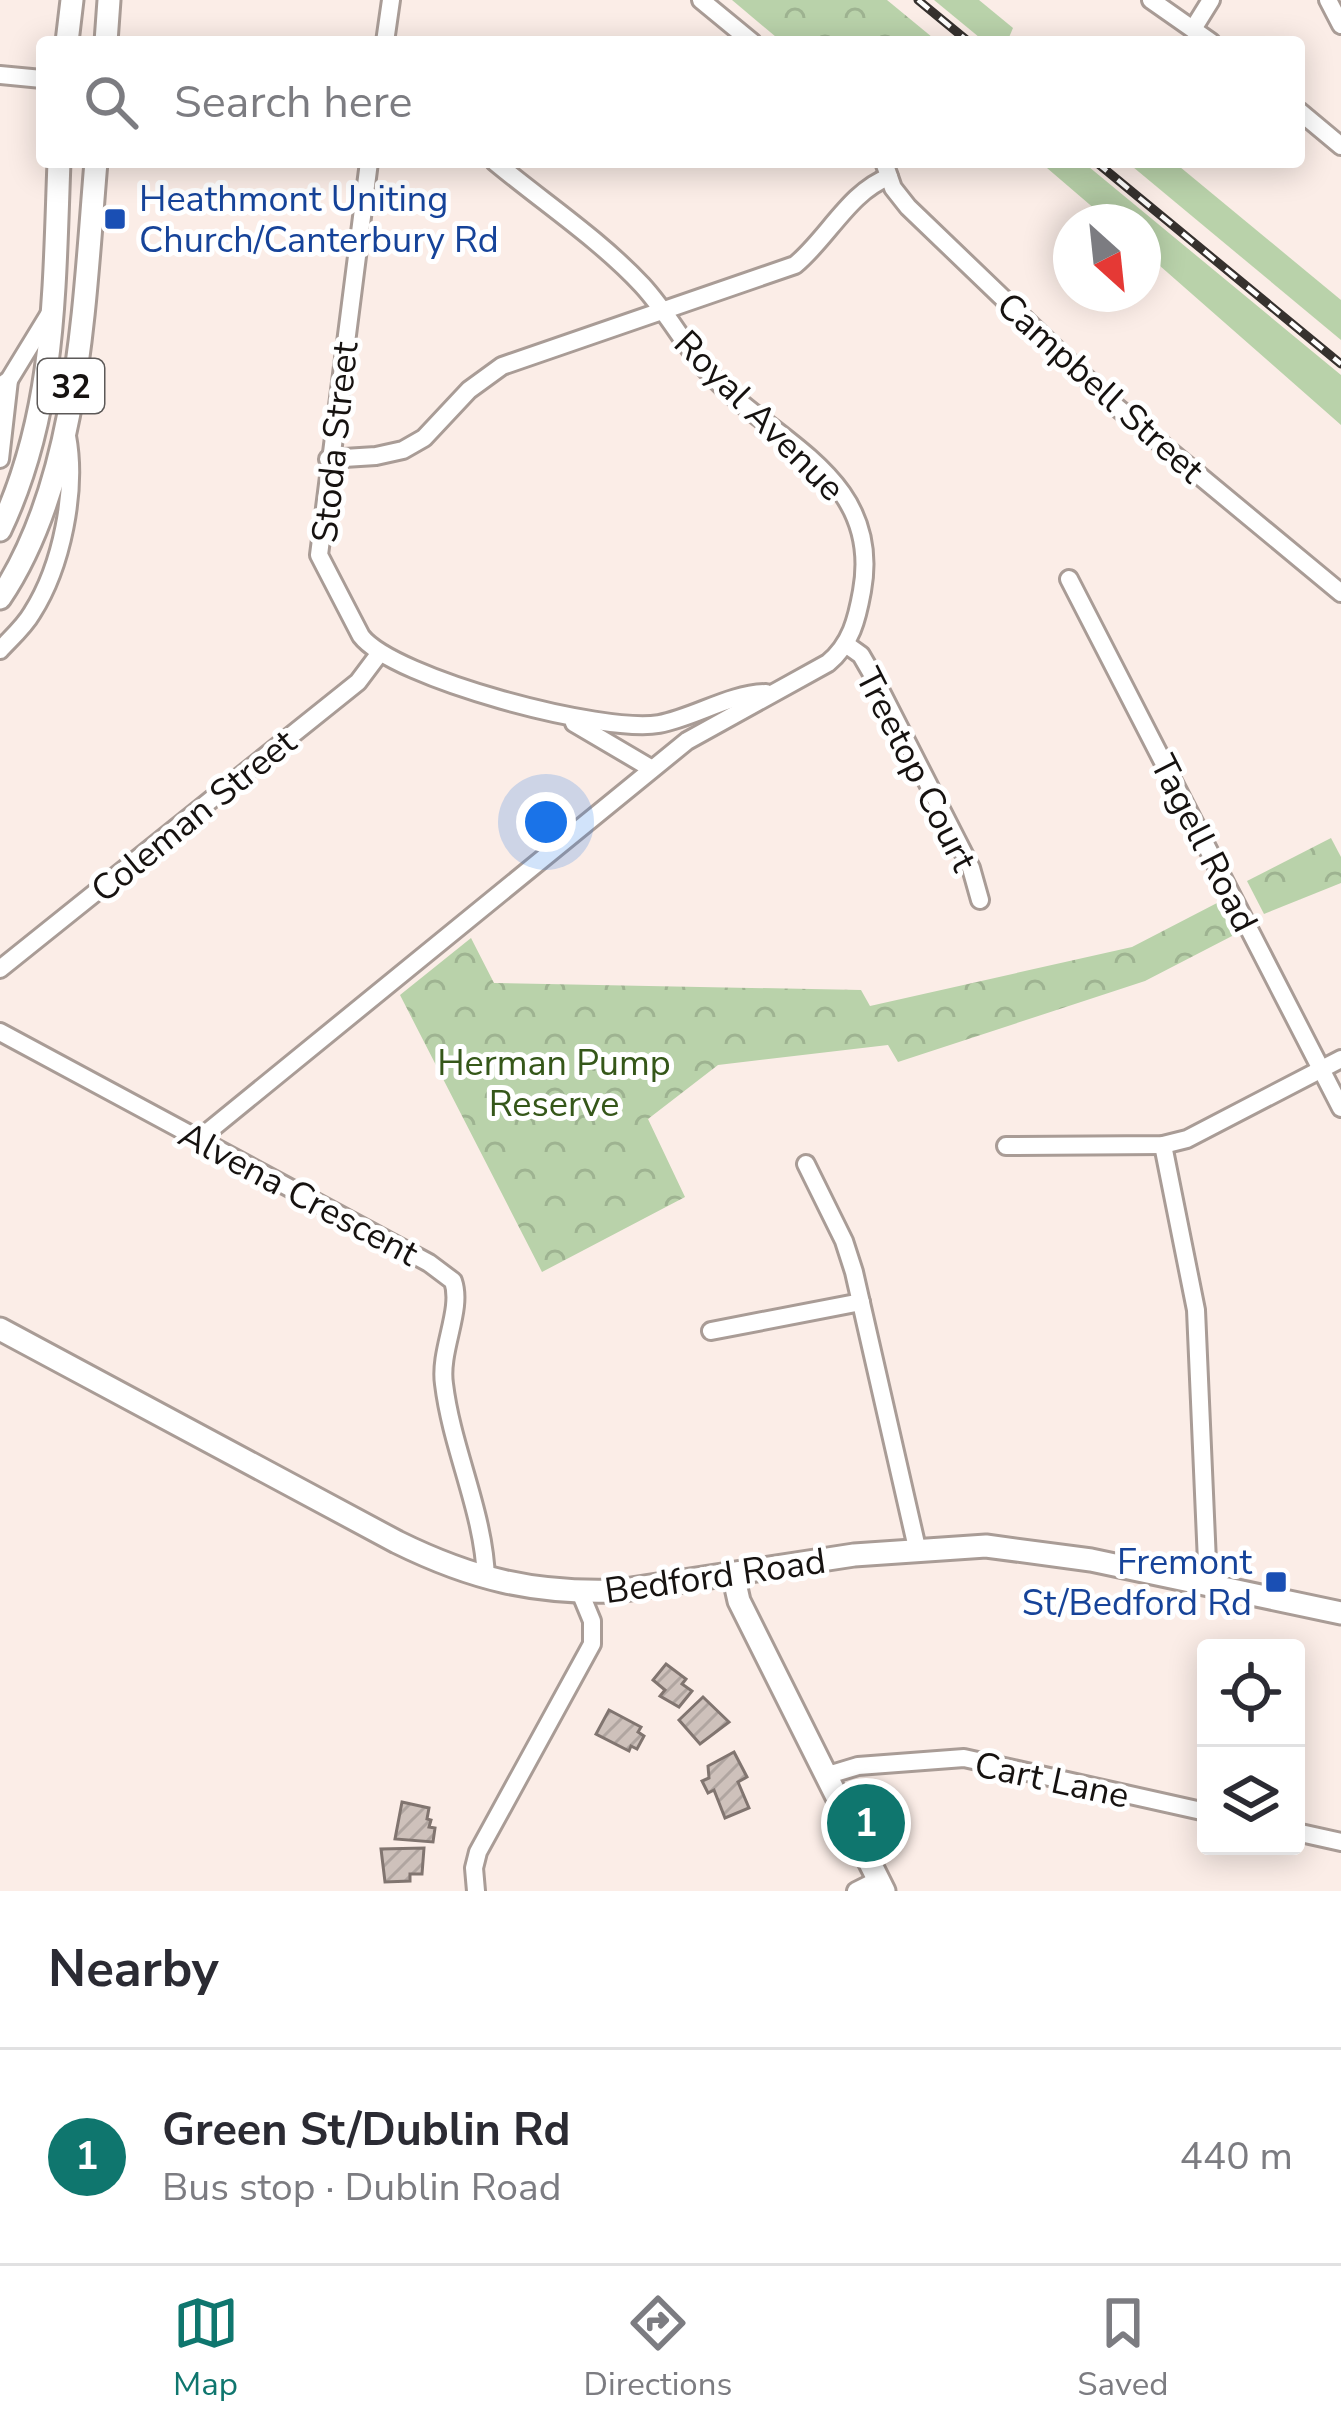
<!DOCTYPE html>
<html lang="en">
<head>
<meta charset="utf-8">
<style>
  :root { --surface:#fff; --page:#f2f2f3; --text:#2b2b33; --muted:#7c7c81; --line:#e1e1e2; --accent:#0f766e }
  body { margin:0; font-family:"Nunito Sans",sans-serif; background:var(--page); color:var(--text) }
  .controls { position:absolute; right:36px; bottom:36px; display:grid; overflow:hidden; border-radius:12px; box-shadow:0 6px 30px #0003 }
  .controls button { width:108px; height:108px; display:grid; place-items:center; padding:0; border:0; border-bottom:3px solid var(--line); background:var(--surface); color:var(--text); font:60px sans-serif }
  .compass { position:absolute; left:1053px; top:204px; width:108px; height:108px; border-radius:50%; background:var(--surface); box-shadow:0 6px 30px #0003; rotate:153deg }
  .you { position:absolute; left:546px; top:822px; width:42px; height:42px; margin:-30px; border:9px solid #fff; border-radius:50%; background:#1a73e8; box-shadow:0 0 0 18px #1a73e833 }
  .badge { display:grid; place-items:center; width:78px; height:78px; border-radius:50%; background:var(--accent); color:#fff; font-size:39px; font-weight:700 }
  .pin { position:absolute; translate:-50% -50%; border:6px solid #fff; box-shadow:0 3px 12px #0006 }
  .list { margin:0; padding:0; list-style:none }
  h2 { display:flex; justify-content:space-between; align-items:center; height:156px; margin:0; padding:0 48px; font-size:51px }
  h2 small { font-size:39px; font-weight:400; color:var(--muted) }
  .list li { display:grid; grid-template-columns:78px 1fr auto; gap:36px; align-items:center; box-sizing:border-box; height:216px; padding:0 48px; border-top:3px solid var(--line) }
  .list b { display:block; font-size:45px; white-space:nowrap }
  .list p { margin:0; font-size:39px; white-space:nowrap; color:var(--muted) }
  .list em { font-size:39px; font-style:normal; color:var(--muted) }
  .icon { flex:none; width:66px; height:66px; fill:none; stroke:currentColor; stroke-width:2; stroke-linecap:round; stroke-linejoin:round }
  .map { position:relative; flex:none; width:1341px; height:1891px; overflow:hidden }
  .search { position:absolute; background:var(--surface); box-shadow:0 6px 30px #0003; left:36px; right:36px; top:36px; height:132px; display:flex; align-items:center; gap:30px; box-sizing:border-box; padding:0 42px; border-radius:12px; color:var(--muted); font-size:45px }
  .sheet { height:372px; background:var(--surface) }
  nav { display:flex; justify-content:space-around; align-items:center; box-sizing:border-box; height:168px; border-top:3px solid var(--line); background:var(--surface); font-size:33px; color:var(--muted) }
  nav a { display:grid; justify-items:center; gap:6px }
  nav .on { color:var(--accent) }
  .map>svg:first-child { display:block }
  .green { fill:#b9d2aa }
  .park { fill:url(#park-crowns) }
  .building { fill:url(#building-hatch); stroke:#817570; stroke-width:3 }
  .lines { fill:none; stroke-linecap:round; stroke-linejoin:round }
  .minor-casing { stroke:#a99c96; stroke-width:22 }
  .major-casing { stroke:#a99c96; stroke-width:27 }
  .minor { stroke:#fff; stroke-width:16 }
  .major { stroke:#fff; stroke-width:21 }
  .rail-casing { stroke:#36312e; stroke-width:9 }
  .rail { stroke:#fff; stroke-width:4.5; stroke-dasharray:14; stroke-linecap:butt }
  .transit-dot { fill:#1a4fb4; stroke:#fff; stroke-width:4.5 }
  .labels { text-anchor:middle; stroke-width:10; stroke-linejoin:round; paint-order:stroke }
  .shield { fill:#fff; stroke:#5c5958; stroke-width:3 }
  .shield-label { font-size:33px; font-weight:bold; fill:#161210 }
  .transit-label { font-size:36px; fill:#164399; stroke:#fff; text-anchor:start }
  .street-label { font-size:36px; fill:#161210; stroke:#fff }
  .park-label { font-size:36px; fill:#355719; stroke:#fff }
</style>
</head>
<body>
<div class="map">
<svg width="1341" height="1891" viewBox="0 0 1341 1891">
  <defs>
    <pattern id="park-crowns" width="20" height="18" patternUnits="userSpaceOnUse" patternTransform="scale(3)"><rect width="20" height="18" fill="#b9d2aa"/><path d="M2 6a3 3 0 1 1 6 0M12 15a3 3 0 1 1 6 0" fill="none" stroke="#9eb391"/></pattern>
    <pattern id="building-hatch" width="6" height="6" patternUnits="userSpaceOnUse" patternTransform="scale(3)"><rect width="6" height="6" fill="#cec1bb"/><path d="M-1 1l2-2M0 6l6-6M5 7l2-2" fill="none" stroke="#b0a5a0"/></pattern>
  </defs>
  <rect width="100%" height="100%" fill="#fbede7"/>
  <g class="green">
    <polygon points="934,0 979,0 1013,28 1007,42 985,42"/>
    <polygon points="1040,162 1083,162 1341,375 1341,425 1143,251 1143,222 1110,222"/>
    <polygon points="1127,162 1174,162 1341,300 1341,340"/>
  </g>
  <g class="park">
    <polygon points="732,0 887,0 938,42 782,42"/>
    <polygon points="1331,838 1341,857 1341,883 1264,914 1247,881"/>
    <polygon points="1217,903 1234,935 1145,981 898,1062 888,1045 718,1065 648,1119 685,1197 542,1272 400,995 471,938 494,983 861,990 870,1006 1132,947"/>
  </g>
  <g class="building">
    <polygon points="666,1664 686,1679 682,1684 692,1691 679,1707 660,1696 665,1690 653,1680"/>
    <polygon points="703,1697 729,1722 700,1744 679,1720"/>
    <polygon points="609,1710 641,1727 638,1732 644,1736 637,1749 631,1746 629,1751 596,1734"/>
    <polygon points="734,1752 747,1777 738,1782 749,1808 725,1818 714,1790 708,1793 702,1781 709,1778 708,1766"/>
    <polygon points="402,1802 429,1808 427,1819 431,1820 429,1827 435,1828 433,1842 395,1839"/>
    <polygon points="424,1848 422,1874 410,1874 410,1881 385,1882 381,1849"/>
  </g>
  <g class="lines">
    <g class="minor-casing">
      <g id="minor">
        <polyline points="701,0 752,42"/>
        <polyline points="1151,0 1211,42"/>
        <polyline points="1328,0 1341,25"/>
        <polyline points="1193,29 1211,0"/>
        <polyline points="385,42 391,0"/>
        <polyline points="0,75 42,79"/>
        <polyline points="1299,111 1341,146"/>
        <path d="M 369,162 L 319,555 L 361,636 C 394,679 604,734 659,724 C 696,717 728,694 766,693"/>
        <polyline points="884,162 893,188 908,207 1113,404 1341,593"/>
        <polyline points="0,386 9,380 50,313"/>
        <polyline points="0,459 9,380"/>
        <path d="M 328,459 L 376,456 L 403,450 L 424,438 L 469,390 L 502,366 L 795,265 C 827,239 850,191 889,177"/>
        <polyline points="1069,579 1341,1108"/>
        <polyline points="847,645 861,655 872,674 971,868 980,900"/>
        <path d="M 0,650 C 10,639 24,627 32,613 C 62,566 77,490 67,436"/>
        <polyline points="574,723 652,769"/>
        <polyline points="0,969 358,682 379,654"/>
        <path d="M 0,1032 L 429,1263 L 453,1281 C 463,1310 439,1350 444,1384 C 452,1450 484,1512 486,1579"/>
        <path d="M 199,1139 L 687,741 L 828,663 C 851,644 857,619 862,591 C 883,475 771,442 708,372 C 684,345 667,312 642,285 C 599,239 543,202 495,162"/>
        <polyline points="1163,1145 1196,1310 1208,1585"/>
        <polyline points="1006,1146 1163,1145 1187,1139 1341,1059"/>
        <polyline points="806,1164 844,1241 854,1272 917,1548"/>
        <polyline points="711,1331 861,1302"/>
        <polyline points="825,1776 858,1766 964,1758 1206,1812"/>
        <polyline points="1296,1832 1341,1842"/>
        <polyline points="476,1891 474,1868 478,1852 592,1644 592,1621 580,1592"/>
        <polyline points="856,1891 878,1880"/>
      </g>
    </g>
    <g class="major-casing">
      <g id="major">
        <polyline points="67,42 72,0"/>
        <polyline points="106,42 109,0"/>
        <path d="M 0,530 C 56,412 54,290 59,162"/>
        <path d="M 0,598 C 80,479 84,301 96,162"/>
        <path d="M 0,1329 L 397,1542 C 472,1579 534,1594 618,1591 L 854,1555 L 986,1546 L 1091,1560 L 1341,1613"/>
        <polyline points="733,1574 739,1601 884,1891"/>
      </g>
    </g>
    <use href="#minor" class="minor"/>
    <use href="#major" class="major"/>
    <g class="rail-casing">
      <g id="rail">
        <polyline points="918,0 969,42"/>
        <polyline points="1096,162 1341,364"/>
      </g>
    </g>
    <use href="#rail" class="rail"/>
  </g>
  <g class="transit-dot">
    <rect x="103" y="207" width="24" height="24" rx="6"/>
    <rect x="1264" y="1570" width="24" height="24" rx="6"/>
  </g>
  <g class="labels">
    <rect class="shield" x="38" y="359" width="66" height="54" rx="9"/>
    <g class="shield-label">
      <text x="71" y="398">32</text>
    </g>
    <g class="transit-label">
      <text x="139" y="211">Heathmont Uniting<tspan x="139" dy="41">Church/Canterbury Rd</tspan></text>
      <text x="1252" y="1574" text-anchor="end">Fremont<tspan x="1252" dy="41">St/Bedford Rd</tspan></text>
    </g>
    <g class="street-label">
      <text transform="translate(1101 387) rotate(42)" y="13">Campbell Street</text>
      <text transform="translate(760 415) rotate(45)" y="13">Royal Avenue</text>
      <text transform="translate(334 442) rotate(-84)" y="13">Stoda Street</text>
      <text transform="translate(917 769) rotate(63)" y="13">Treetop Court</text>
      <text transform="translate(193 815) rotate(-39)" y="13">Coleman Street</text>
      <text transform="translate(1205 843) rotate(63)" y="13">Tagell Road</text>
      <text transform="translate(299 1193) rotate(28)" y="13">Alvena Crescent</text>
      <text transform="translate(715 1575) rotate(-8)" y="13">Bedford Road</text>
      <text transform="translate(1052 1779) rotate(12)" y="13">Cart Lane</text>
    </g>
    <g class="park-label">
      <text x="554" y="1075">Herman Pump<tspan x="554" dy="41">Reserve</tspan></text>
    </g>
  </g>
</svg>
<div class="controls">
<button><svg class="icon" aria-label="locate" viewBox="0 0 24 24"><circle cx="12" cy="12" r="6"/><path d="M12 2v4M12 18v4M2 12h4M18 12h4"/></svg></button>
<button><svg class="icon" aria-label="layers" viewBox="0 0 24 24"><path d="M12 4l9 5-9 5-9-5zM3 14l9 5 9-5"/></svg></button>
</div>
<svg class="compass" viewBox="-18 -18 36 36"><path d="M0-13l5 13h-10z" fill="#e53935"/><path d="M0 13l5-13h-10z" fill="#7c7c81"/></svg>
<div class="you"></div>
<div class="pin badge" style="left:866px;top:1823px">1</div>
<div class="search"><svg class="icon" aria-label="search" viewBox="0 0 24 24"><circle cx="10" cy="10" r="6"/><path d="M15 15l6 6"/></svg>Search here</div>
</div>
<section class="sheet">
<h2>Nearby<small></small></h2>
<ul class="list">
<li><span class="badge">1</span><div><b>Green St/Dublin Rd</b><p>Bus stop · Dublin Road</p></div><em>440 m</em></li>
</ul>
</section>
<nav>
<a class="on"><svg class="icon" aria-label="map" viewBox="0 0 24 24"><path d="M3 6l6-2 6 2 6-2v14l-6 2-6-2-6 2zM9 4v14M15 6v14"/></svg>Map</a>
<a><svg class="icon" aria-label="directions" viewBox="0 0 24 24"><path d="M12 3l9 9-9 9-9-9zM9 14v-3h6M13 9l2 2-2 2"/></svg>Directions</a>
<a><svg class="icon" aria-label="saved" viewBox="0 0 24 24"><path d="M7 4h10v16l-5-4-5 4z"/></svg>Saved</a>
</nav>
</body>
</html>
